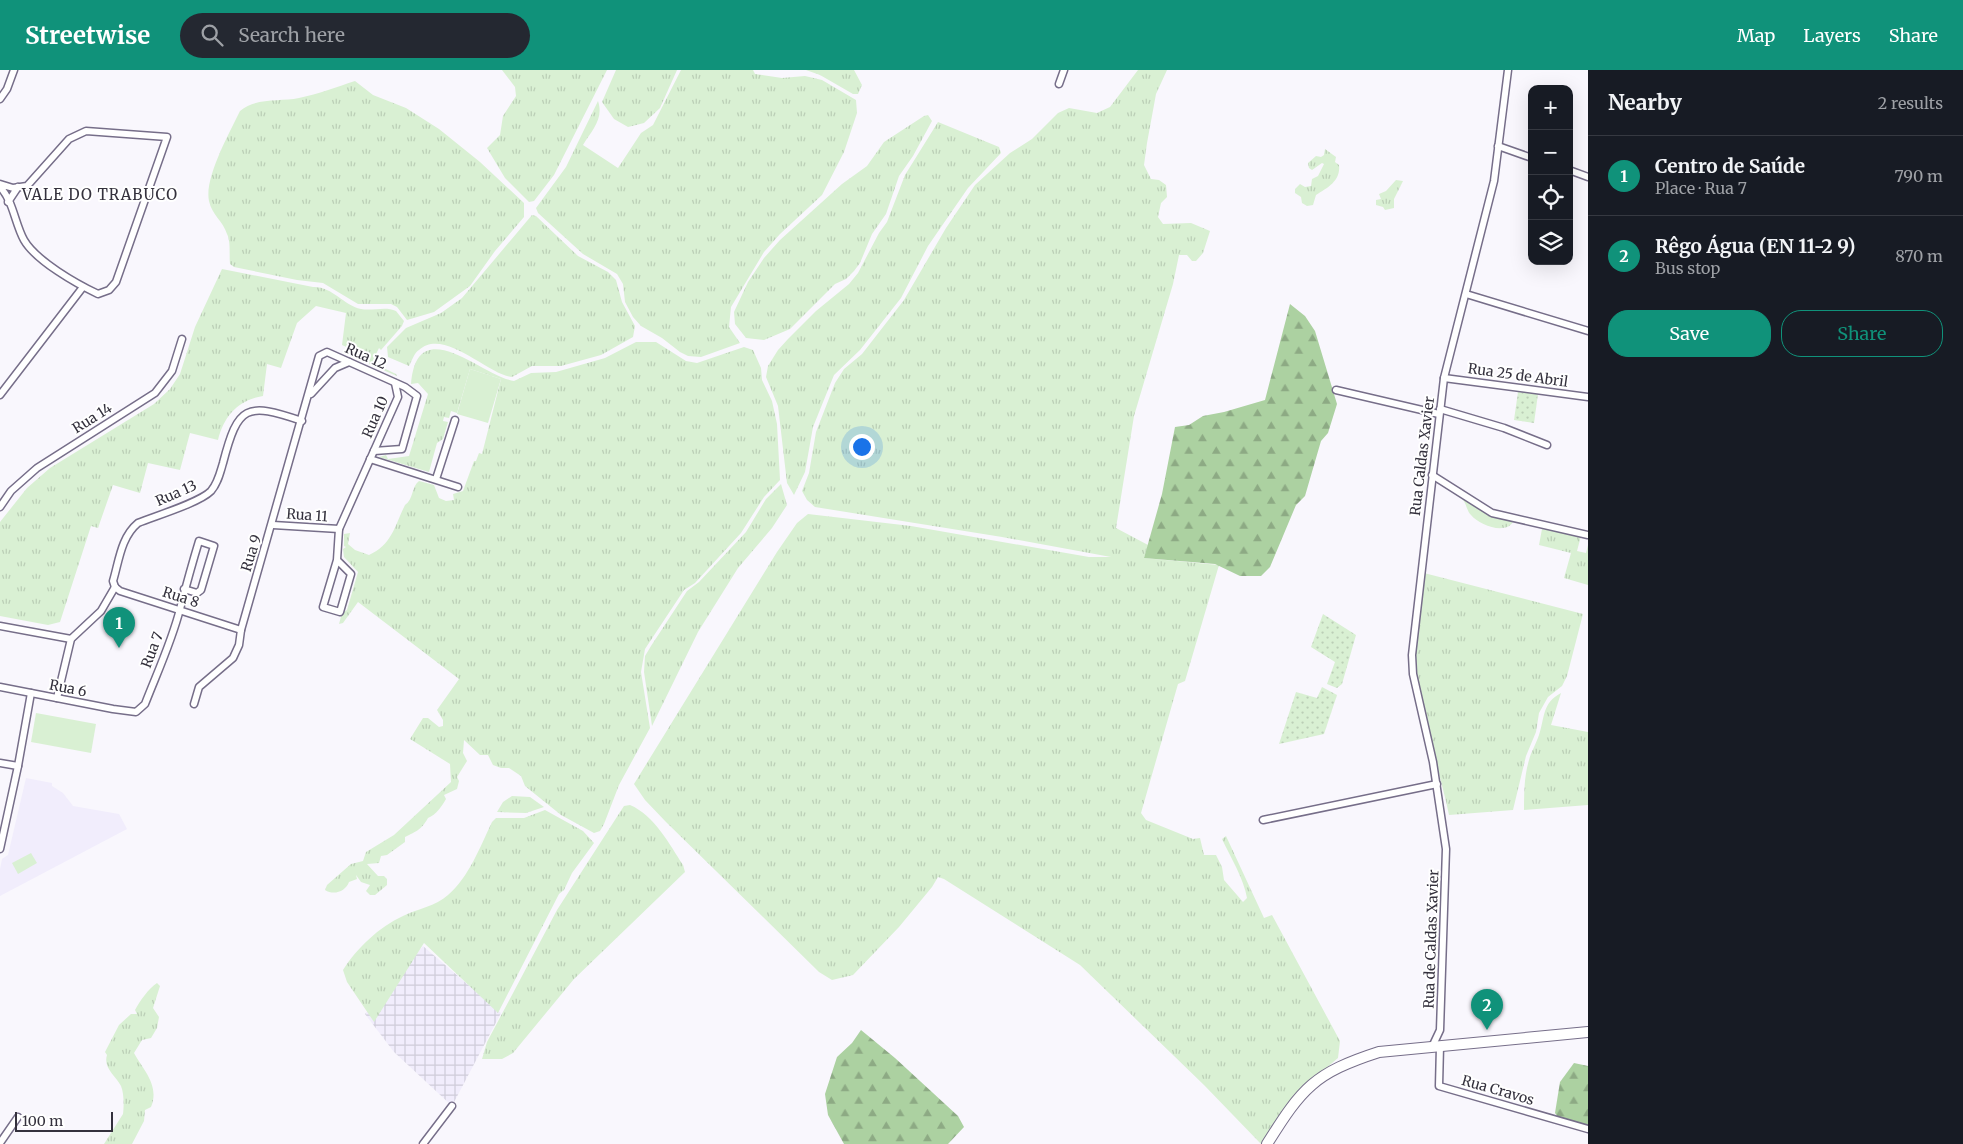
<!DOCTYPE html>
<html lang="en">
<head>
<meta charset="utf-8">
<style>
  :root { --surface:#171b24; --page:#242831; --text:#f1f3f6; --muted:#9ea1a6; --line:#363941; --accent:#10927a }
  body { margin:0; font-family:Merriweather,serif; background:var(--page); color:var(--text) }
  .controls { position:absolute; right:15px; top:15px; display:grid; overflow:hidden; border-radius:10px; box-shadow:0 5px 20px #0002 }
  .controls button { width:45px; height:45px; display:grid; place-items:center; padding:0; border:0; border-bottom:1px solid var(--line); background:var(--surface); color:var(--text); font:25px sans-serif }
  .scale { position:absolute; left:15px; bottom:12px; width:98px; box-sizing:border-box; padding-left:5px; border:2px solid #34313d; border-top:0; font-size:14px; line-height:18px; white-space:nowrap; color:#34313d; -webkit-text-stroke:4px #fff; paint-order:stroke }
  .you { position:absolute; left:861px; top:376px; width:18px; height:18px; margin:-12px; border:4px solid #fff; border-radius:50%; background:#1a73e8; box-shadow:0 0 0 8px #1a73e833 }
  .badge { display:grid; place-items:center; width:32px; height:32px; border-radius:50%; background:var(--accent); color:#fff; font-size:16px; font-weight:700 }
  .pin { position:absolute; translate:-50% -41px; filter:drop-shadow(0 1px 2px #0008) }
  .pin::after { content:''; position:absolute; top:26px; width:18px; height:15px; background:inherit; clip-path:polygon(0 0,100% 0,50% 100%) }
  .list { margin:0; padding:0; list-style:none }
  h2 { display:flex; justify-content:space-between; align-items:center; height:65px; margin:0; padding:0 20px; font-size:21px }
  h2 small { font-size:16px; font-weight:400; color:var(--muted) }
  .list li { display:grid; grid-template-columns:32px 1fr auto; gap:15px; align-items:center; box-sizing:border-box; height:80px; padding:0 20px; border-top:1px solid var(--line) }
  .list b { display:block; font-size:19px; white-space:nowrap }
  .list p { margin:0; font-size:16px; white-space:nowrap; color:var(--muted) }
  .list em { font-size:16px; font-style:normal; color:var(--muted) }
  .actions { display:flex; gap:10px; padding:15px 20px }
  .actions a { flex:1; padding:11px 0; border:1px solid var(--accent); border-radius:20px; text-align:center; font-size:18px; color:var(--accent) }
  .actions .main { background:var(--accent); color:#fff }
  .icon { flex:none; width:28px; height:28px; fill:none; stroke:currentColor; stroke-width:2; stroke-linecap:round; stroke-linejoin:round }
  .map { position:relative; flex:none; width:1588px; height:1074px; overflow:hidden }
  header { display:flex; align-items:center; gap:30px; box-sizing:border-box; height:70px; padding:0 25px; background:var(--accent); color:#fff }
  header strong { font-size:24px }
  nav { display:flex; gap:28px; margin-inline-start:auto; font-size:18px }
  .search { width:350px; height:45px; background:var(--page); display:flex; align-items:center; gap:12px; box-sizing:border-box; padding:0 18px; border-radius:28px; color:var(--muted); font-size:19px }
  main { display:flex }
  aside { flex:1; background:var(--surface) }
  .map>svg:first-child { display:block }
  .industrial { fill:url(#industrial-grid) }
  .built { fill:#f1edfc }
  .grass { fill:url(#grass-tufts) }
  .forest { fill:url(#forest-firs) }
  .park { fill:#d9f0d3 }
  .garden { fill:url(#garden-dots) }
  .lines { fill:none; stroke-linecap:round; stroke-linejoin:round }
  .street-casing { stroke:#766e89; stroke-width:9 }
  .primary-casing { stroke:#766e89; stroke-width:12 }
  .street { stroke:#fff; stroke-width:6 }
  .primary { stroke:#fff; stroke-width:10 }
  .labels { text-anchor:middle; stroke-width:4; stroke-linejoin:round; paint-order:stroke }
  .street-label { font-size:14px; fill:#34313d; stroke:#fff }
  .neighbourhood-label { font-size:15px; letter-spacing:1px; fill:#34313d; stroke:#fff }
</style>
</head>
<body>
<header>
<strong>Streetwise</strong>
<div class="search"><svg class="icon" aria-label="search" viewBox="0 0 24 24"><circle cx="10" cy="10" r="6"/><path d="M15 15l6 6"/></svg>Search here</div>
<nav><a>Map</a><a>Layers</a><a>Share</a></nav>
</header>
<main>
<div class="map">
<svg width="1588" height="1074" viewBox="0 0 1588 1074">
  <defs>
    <pattern id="industrial-grid" width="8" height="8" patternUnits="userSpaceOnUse" patternTransform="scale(1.25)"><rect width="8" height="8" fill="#f1edfc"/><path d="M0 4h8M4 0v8" fill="none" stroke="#cfccd9"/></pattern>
    <pattern id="grass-tufts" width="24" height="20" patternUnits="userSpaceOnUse" patternTransform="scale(1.25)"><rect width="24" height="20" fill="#d9f0d3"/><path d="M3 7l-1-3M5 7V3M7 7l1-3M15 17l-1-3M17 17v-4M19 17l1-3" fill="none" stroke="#bbceb6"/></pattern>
    <pattern id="forest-firs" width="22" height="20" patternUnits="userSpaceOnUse" patternTransform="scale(1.25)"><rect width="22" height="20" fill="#acd1a1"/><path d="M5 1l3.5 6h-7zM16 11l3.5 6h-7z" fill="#8daa84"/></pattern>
    <pattern id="garden-dots" width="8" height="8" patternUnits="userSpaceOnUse" patternTransform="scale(1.25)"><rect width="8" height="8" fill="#d9f0d3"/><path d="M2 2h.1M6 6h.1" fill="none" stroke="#bbceb6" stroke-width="1.8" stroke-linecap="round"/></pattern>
  </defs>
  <rect width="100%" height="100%" fill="#f9f7fd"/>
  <polygon class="industrial" points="423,876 501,943 452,1036 394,982 365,944"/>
  <polygon class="built" points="26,708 52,713 52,716 63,723 73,736 119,744 127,759 0,826 0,799 2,789 8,785"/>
  <g class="grass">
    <polygon points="502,0 607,0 554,105 534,131 529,132 505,108 487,78 500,65 503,46 516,26 515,17"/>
    <polygon points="616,0 677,0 660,38 644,53 628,57 614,49 602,32"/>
    <path d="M 681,0 L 753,0 L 755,4 L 782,8 L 805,6 L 822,10 L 856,30 L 857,43 L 844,82 L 822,125 L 780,164 L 764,182 L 731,237 L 729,257 L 740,273 L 701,287 L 688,286 L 680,282 L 662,268 L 641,256 L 633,247 L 625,232 L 623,214 L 617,204 L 583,184 L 538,143 L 536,138 L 566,97 L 598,31 C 604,49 592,60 583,75 L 618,98 L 641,63 L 653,55 Z"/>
    <polygon points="806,0 854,0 862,15 858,24 853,24 820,5"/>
    <path d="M 1138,0 L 1167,0 L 1156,24 L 1147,73 L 1144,95 L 1151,109 L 1159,110 L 1166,115 L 1167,127 L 1161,133 L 1158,147 L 1163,154 L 1191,153 L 1210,161 L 1203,183 L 1196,191 L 1192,191 L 1187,185 L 1179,185 L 1173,214 L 1134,346 L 1116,458 L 1148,475 L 1144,488 L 1219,495 L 1185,611 L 1178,614 L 1141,743 L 1146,750 L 1193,769 L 1200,768 L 1204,785 L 1216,785 L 1222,797 L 1224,810 L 1243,832 L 1247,828 C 1244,809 1230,786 1222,769 L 1226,766 L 1264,848 L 1272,845 L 1340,971 L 1338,988 L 1294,1025 L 1261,1074 L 1204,1015 L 1080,895 L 944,809 L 938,807 L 932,817 L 899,857 L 853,905 L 832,910 L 819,902 L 666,752 L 645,730 L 634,714 L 777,482 L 797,453 L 808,444 L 911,456 L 1089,487 L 1111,487 L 1002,467 L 815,437 L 807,430 L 802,421 L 809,403 L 816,362 L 835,313 L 844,299 L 862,284 L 904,230 L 946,158 L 975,115 L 1010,83 L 1032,69 L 1058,43 L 1069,38 L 1097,43 L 1110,37 Z"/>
    <path d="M 355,11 L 373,25 L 406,38 L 439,59 L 480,92 L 524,133 L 524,147 L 495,181 L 470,216 L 434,242 L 407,250 L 397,237 L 391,234 L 358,234 L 323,213 L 297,210 L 234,197 L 230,194 C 229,185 231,172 227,164 C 223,151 212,145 209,131 C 204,108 230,62 240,41 C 257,27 280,32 299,28 C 319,24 336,17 355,11 Z"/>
    <polygon points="928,45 932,51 913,86 899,106 886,144 872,164 860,193 854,201 846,209 835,214 790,259 764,270 746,268 735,254 734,242 748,212 764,188 780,170 842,114 867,96 884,72 924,46"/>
    <polygon points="938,52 999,77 1001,83 968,118 928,176 901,228 860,280 834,305 813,357 805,402 794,425 787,413 778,336 766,307 768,296 778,280 788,269 816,241 849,214 858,203 879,163 887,152 905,105"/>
    <path d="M 1325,79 L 1336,87 L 1335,92 L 1339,95 C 1341,111 1327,118 1316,125 L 1313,135 L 1307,136 L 1302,133 L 1301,127 L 1295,123 L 1295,119 L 1300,114 L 1305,117 L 1311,116 L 1312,109 L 1318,106 L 1324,94 L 1322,93 L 1312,100 L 1309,98 L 1308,93 L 1316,86 L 1321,87 L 1324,85 Z"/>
    <polygon points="1396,110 1403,111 1394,129 1394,138 1385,140 1383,137 1376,135 1376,130 1381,129 1379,124 1386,121"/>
    <path d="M 532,145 L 536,146 L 578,186 L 608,202 L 616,210 L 622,232 L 635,256 L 633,267 L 601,285 L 561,296 L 532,296 L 512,307 C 488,305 444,257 419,280 C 414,283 412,291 409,296 L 388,287 L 387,277 L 406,258 L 441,243 L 462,228 Z"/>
    <path d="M 222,199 L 313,217 C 332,216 343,235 361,239 C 373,241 386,236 396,241 L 404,251 L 402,256 L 381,280 L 379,278 L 374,288 L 375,294 L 396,304 L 397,306 L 369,294 L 368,287 L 342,275 L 346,243 L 316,236 L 297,253 L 281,298 L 267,294 L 263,326 C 238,330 224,346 218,370 L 190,363 L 180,400 L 148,393 L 140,423 L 113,415 L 98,458 L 91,456 L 60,552 L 48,555 L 0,546 L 0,452 L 27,418 L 50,398 L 154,334 L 170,319 L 180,304 L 195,257 Z"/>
    <path d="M 636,272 L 656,272 L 686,291 L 697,293 L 744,277 L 753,280 L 761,298 L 762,310 L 772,331 L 777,354 L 780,410 L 764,427 L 741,463 L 695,513 L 684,520 L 645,579 L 641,602 L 650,658 L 619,715 L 604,754 L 600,761 L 594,763 L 561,745 L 525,716 L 521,706 L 509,698 L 501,698 L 493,695 L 488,685 L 480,685 L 464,670 L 463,683 L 467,691 L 457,707 L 459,711 L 457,719 L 444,725 L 446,729 C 442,736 436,745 428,748 C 421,760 417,761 405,767 L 405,772 L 387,785 L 381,786 L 379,793 L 367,794 L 378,806 L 384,806 L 387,809 L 387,815 L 375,825 L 370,825 L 366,821 L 370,815 L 361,812 L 356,805 L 357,809 L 349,812 C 346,821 334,826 325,820 L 327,815 L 351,794 L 363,791 L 366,782 L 394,765 L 451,712 L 450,694 L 410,669 L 423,648 L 428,648 L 439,657 L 443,656 L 443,650 L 437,640 L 459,609 L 358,532 L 343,553 L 339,554 L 342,543 L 347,540 L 358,502 L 344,487 L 343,479 L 346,477 L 344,476 L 344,464 L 350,463 L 348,474 L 355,480 L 369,485 C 392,475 395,455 405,435 C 414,429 411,417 419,411 L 434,415 L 439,428 L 446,431 L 454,430 L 453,424 L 463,421 L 474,391 L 476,391 L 479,383 L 482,384 L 501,309 L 470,299 L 457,343 L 451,341 L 449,348 L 444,347 L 443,351 L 448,352 L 443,369 L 437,373 L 429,402 L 379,387 L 386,385 L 388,389 L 409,386 L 428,324 L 418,313 L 411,314 C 417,240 482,306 514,311 L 531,303 L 556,302 L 605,288 Z"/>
    <polygon points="781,414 787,435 772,458 738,498 698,562 652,656 644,602 645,586 651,576 687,521 699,512 746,462 766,429"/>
    <path d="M 1461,428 L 1492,446 L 1513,452 C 1505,465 1479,455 1471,445 C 1466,440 1467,433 1461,428 Z"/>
    <polygon points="1542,459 1581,466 1577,481 1586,483 1588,475 1588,515 1564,508 1571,483 1539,475"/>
    <path d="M 1424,503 L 1583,544 L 1567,606 L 1562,616 L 1548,627 L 1539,643 L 1536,662 L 1526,686 L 1513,740 L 1449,745 C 1439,696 1419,645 1416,594 C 1415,564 1421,533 1424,503 Z"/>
    <path d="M 1561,623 L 1551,655 L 1588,662 L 1588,735 L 1524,740 C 1524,724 1524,707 1529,690 C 1531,682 1536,674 1539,665 C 1545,647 1542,633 1561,623 Z"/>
    <polygon points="512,726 530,727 544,737 526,743 497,742 503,732"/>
    <path d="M 630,735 C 654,745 670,775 683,795 L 685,802 L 574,909 L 513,983 L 502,989 L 482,989 L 487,972 L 557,840 L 622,739 L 624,736 Z"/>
    <path d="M 545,740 L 583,761 L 594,773 L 572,803 L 564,820 L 559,824 L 498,943 L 424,873 L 374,952 L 347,912 L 343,900 C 357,878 379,857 403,846 C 417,839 436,836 448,825 C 469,807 480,777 492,752 L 496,748 L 524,748 Z"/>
    <path d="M 157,913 L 160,916 L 153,938 L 159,947 L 157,958 L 151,968 L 142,970 L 134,983 C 143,1000 160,1015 151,1037 L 145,1040 L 144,1051 L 132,1074 L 104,1074 L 123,1044 C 124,1036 124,1023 121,1016 C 115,1005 103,998 107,985 L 105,982 L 119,955 L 131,944 L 137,944 L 135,940 C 140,931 148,919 157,913 Z"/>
  </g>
  <g class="forest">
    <polygon points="1290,234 1305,246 1315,261 1337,334 1328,363 1321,371 1305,426 1296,435 1270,497 1261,506 1240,506 1215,494 1144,488 1162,424 1175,357 1189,355 1203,346 1224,342 1265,330"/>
    <polygon points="861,960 895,988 958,1046 964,1057 948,1074 844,1074 828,1045 825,1024 837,987 852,973"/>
    <polygon points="1574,993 1588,996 1588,1055 1558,1047 1555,1043 1560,1012"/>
  </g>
  <g class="park">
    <polygon points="470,299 501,309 488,353 457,344"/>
    <polygon points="36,643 96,654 91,683 31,672"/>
    <polygon points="31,783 37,793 18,804 12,793"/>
  </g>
  <g class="garden">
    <polygon points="1518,322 1538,324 1534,353 1514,350"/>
    <polygon points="1323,544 1356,565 1342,614 1337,618 1327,614 1335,592 1311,577"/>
    <polygon points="1322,617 1337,625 1324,664 1279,674 1296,622 1317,628"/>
  </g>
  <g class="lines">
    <g class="street-casing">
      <g id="street">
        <polyline points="1059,14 1064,0"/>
        <polyline points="0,29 7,19 14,0"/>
        <polyline points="1498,76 1532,88"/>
        <polyline points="1569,100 1588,107"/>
        <path d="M 0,114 L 13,118 L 27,116 L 69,69 L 86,61 L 167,67 L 116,212 L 109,220 L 98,224 C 77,214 36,191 24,170 C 15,154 13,130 0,117"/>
        <polyline points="8,132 18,117"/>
        <polyline points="1466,224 1588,261"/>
        <polyline points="1444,308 1588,327"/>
        <polyline points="1336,320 1439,344"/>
        <polyline points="311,324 335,298 349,292"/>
        <polyline points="0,325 83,217"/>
        <polyline points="1440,339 1504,358 1547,375"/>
        <polyline points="370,389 458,417"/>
        <polyline points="1432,405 1492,443 1588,465"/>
        <polyline points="436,409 455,350"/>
        <polyline points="0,437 11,421 37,398 155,323 172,301 182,269"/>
        <polyline points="273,455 339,459"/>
        <polyline points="337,490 323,537 340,542 351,504 337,490 339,459 398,327 395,313"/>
        <path d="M 115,517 L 113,511 C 119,491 121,467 138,453 C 155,446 199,433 211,421 C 218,413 220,403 223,393 C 238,335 246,332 302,351"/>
        <polyline points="115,517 120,521 241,560"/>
        <polyline points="0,556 71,569"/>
        <path d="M 0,617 L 113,639 L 136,642 L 145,634 C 157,603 172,571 180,539 C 186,516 192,494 199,471 L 214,476 L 201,520 L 197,523 L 184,519"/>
        <polyline points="57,628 71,569 101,541 115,517"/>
        <polyline points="194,634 199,617 233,588 239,575 241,560 319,286 327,282 405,317 417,326 402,379 374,381"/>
        <polyline points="0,693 18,696"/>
        <polyline points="1263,750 1437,714"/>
        <polyline points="0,779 18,696 31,623"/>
        <polyline points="1440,976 1439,1016 1588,1059"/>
        <polyline points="1432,977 1440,960 1446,779 1433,692 1413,604 1412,585 1444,308 1494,111 1508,0"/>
        <polyline points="0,1073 18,1047"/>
        <polyline points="423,1074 452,1036"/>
      </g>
    </g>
    <g class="primary-casing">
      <path id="primary" d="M 1267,1074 C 1302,1018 1314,1003 1379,982 L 1588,962"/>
    </g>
    <use href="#street" class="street"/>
    <use href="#primary" class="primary"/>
  </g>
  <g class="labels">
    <g class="street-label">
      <text transform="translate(366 286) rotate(24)" y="5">Rua 12</text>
      <text transform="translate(1518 305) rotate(8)" y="5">Rua 25 de Abril</text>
      <text transform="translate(375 347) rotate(-66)" y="5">Rua 10</text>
      <text transform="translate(92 348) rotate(-32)" y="5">Rua 14</text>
      <text transform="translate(1422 386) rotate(-83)" y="5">Rua Caldas Xavier</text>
      <text transform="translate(176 423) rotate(-24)" y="5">Rua 13</text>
      <text transform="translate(307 445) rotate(4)" y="5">Rua 11</text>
      <text transform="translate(251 483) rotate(-73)" y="5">Rua 9</text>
      <text transform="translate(181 527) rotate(18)" y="5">Rua 8</text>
      <text transform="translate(152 580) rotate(-69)" y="5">Rua 7</text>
      <text transform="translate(68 618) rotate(11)" y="5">Rua 6</text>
      <text transform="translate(1431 869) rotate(-88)" y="5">Rua de Caldas Xavier</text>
      <text transform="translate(1498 1020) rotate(16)" y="5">Rua Cravos</text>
    </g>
    <g class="neighbourhood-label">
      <text x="100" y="130">VALE DO TRABUCO</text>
    </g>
  </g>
</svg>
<div class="controls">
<button>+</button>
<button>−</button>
<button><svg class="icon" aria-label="locate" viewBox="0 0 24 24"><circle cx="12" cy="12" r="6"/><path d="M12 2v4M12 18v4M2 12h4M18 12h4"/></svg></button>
<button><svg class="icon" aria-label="layers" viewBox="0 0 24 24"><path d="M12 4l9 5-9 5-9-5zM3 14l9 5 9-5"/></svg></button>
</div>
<div class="scale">100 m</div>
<div class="you"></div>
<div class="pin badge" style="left:119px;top:578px">1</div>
<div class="pin badge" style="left:1487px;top:960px">2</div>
</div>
<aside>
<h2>Nearby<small>2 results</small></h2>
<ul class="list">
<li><span class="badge">1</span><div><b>Centro de Saúde</b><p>Place · Rua 7</p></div><em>790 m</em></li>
<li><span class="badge">2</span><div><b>Rêgo Água (EN 11-2 9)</b><p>Bus stop</p></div><em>870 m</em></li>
</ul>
<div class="actions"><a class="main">Save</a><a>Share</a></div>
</aside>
</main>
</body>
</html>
